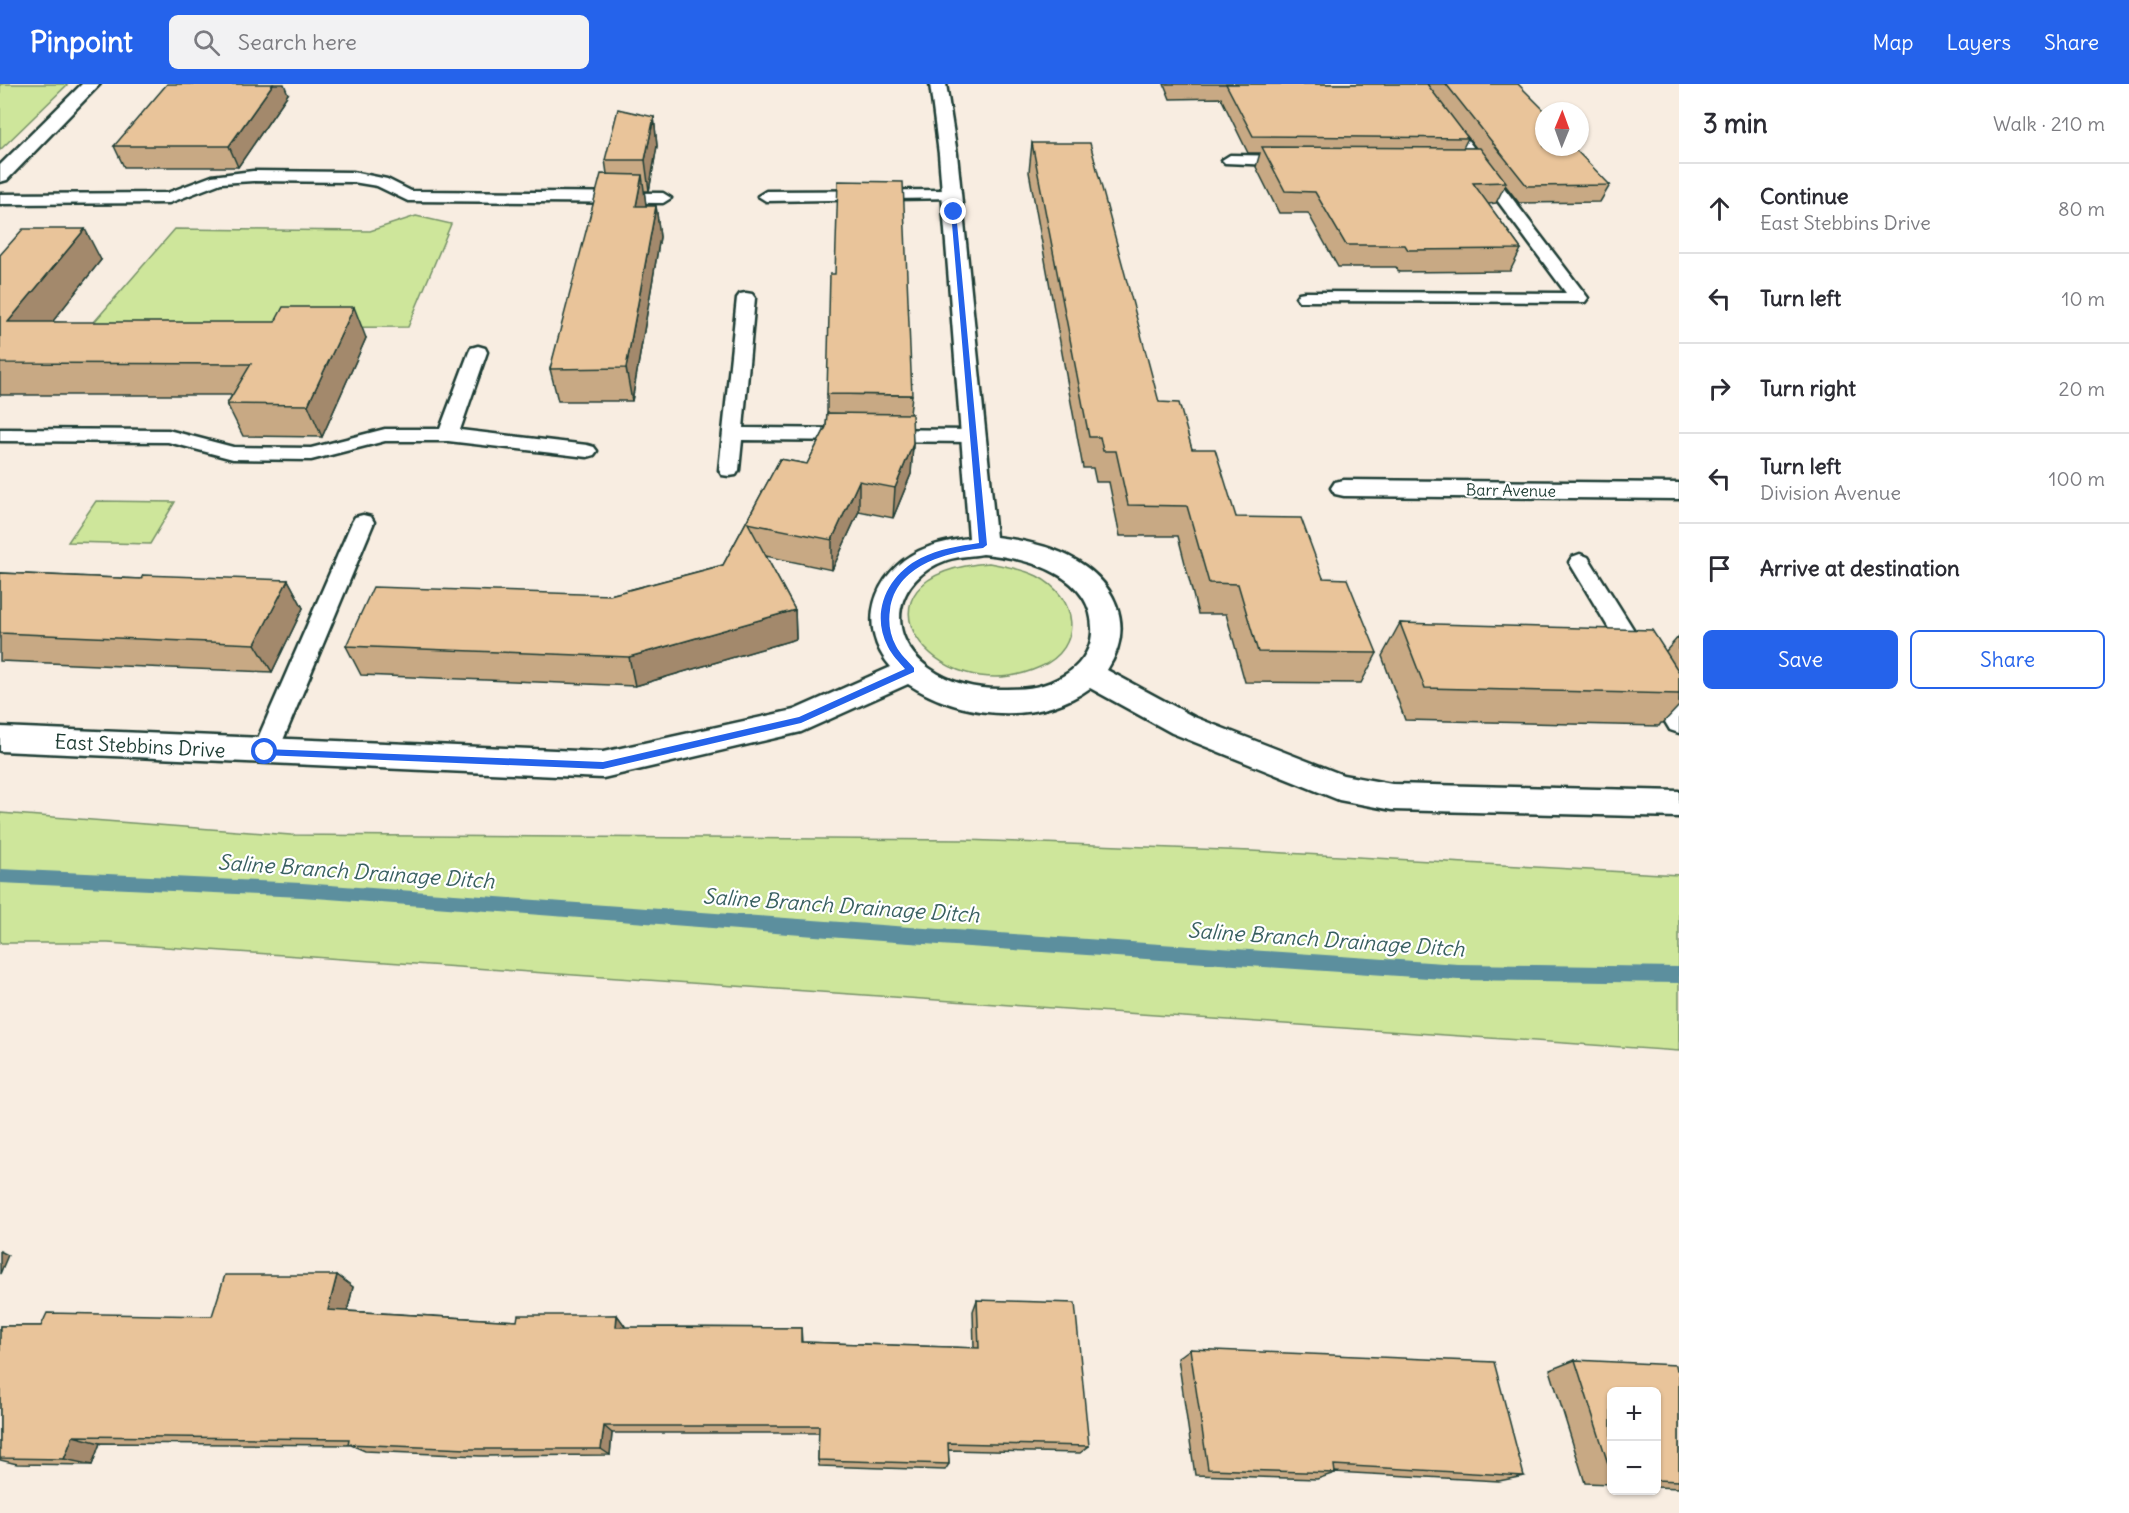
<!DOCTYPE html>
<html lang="en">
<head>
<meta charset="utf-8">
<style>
  :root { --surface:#fff; --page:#f2f2f3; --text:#2b2b33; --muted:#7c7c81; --line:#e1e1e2; --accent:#2563eb }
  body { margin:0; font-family:Delius,sans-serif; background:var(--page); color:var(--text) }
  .controls { position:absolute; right:18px; bottom:18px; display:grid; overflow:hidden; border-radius:9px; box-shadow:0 2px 4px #0004 }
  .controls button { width:54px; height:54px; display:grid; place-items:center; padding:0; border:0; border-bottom:2px solid var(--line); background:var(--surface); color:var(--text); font:30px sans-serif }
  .compass { position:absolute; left:1535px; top:18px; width:54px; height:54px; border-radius:50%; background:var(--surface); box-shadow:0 2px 4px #0004; rotate:1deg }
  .stop { position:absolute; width:18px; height:18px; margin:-14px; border:4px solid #2563eb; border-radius:50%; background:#fff }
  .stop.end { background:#2563eb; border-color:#fff; box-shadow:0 2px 6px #0008 }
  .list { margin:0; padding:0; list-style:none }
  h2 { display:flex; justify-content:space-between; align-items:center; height:78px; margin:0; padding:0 24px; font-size:26px }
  h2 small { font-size:20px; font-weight:400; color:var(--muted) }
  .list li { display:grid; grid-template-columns:39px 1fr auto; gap:18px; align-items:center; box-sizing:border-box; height:90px; padding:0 24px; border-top:2px solid var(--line) }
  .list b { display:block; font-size:22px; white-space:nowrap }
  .list p { margin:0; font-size:20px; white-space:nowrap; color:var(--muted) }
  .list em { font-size:20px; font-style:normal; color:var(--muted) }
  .actions { display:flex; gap:12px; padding:18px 24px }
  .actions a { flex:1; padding:14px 0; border:2px solid var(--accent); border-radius:9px; text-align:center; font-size:21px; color:var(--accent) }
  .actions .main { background:var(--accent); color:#fff }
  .icon { flex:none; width:33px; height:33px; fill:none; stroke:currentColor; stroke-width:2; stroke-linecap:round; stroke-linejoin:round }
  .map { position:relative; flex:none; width:1679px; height:1429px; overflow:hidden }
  header { display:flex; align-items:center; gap:36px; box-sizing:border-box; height:84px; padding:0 30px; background:var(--accent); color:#fff }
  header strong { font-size:28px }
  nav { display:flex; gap:33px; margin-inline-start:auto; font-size:21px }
  .search { width:420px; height:54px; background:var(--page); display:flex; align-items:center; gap:15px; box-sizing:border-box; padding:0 21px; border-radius:9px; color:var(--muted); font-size:22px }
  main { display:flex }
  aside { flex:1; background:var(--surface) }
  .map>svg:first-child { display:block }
  .green { fill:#cee69b; stroke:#769268; stroke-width:1.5 }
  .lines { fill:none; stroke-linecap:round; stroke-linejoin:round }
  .stream { fill:#5b8f9e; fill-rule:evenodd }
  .lane-casing { stroke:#1f3d34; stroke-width:5 }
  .street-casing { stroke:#1f3d34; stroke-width:5 }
  .secondary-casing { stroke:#1f3d34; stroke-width:5 }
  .lane { fill:#fff; fill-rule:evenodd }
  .street { fill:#fff; fill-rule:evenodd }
  .secondary { fill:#fff; fill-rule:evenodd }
  .wall { fill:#c8a984; stroke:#1f3d34; stroke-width:1.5; fill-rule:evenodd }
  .shaded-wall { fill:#a3896c; stroke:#1f3d34; stroke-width:1.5 }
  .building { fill:#e9c49a; stroke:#1f3d34; stroke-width:1.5 }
  .route { fill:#2563eb }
  .labels { text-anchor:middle; stroke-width:4.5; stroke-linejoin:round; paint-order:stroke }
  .far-street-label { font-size:16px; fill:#1f3d34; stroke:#fff }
  .street-label { font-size:20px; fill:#1f3d34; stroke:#fff }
  .water-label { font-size:21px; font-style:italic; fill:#385f60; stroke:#fff }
</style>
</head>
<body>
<header>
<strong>Pinpoint</strong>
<div class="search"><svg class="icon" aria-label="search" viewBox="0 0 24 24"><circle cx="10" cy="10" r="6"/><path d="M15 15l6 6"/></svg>Search here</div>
<nav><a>Map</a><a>Layers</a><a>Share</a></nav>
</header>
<main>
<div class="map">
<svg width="1679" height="1429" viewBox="0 0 1679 1429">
  <rect width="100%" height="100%" fill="#f8ede1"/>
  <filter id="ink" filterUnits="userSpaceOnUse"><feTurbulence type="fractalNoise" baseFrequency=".0167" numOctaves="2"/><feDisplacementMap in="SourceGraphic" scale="12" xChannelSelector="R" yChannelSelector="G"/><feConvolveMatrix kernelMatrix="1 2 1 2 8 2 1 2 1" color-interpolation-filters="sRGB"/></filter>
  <g filter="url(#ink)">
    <g class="green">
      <polygon points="0,0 68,0 0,66"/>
      <polygon points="416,132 451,140 408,243 88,245 175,145 370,147"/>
      <polygon points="96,417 175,418 150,460 68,458"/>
      <path d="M 989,479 C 1006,482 1022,485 1037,492 C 1078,513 1085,563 1040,583 C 933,631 835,490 989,479 Z"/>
      <polygon points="0,729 291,751 965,756 1251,767 1679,791 1679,967 108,859 0,859"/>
    </g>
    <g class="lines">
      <polygon class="stream" points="0,785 302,799 895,842 1458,880 1679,883 1679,899 1458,896 895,858 302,813 0,799"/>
      <g class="lane-casing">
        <g id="lane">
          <polygon points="1411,0 1425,0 1585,210 1588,214 1585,218 1299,217 1296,213 1299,209 1305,208 1566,209"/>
          <polygon points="1230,71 1295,72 1303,77 1295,82 1225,79 1222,76"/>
          <polygon points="253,87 353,88 387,95 411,107 663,109 671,114 663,119 408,117 377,102 353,98 253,97 221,99 169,119 0,120 0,110 167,109 212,92"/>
          <polygon points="952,106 958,108 960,111 958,114 766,117 758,112 766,107"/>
          <polygon points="746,209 752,210 755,214 743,344 973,346 980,348 983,352 980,356 973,358 742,356 739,386 736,391 729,392 722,391 719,386 737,214 740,210"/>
          <polygon points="478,262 485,264 487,268 460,346 587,361 594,363 597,367 594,371 587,373 448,357 385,357 311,376 233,375 168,358 0,357 0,345 168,346 233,363 311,364 385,345 440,345 469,268 471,264"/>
          <polygon points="363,431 371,433 374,438 278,668 274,675 265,678 256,675 252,668 352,438 355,433"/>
          <polygon points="1580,470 1588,473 1679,618 1679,649 1670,646 1569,478 1572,473"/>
        </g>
      </g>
      <g class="street-casing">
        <g id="street">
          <path d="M 930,0 L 946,0 L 957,70 L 996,453 C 1020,456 1046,461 1068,472 C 1114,495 1137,540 1107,586 L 1194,633 L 1343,691 L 1392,700 L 1679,707 L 1679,733 L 1392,726 L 1339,716 L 1172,649 L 1090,604 C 1038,642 960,634 908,600 L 801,648 L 603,694 L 0,667 L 0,643 L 603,668 L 794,626 L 891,583 C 856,543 873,489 919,467 C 934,460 952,456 969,454 L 939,70 ZM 983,470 C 1028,474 1095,491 1092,549 C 1091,567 1079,583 1063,592 C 1045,603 1028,605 1007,605 C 979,606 953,601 929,584 C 883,551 894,495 947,476 C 959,472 971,472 983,470 Z"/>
          <polygon points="1344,396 1679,399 1679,415 1344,412 1335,410 1331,404 1335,398"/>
        </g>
      </g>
      <g class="secondary-casing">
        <polygon id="secondary" points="82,0 100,0 7,96 0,98 0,81"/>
      </g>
      <use href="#lane" class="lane"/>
      <use href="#street" class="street"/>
      <use href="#secondary" class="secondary"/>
    </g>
    <g class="wall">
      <path d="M 1164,0 L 1518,0 L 1544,63 L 1610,101 L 1600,118 L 1519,119 L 1505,101 L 1496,119 L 1488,120 L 1521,165 L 1510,187 L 1399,188 L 1396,183 L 1338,183 L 1308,129 L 1279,129 L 1256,83 L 1260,69 L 1248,69 L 1221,14 L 1170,15 ZM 1466,51 L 1476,64 L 1463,64 L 1468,54 Z"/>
      <polygon points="288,10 238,83 124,83 114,62"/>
      <polygon points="654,33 657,62 649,107 644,107 646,122 656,122 660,153 632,317 558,317 550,285 607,90 605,76"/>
      <polygon points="1032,59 1159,318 1192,365 1236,433 1323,494 1377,569 1361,599 1245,598 1226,530 1198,530 1178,452 1120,452 1109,398 1096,398 1093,384 1083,384 1029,88"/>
      <polygon points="0,171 101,176 52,238 366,254 322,353 243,352 227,320 232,311 0,311"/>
      <polygon points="827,310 912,311 910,330 913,360 911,390 893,434 859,427 832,486 766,472 795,526 796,555 635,602 361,591 346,562 610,511 723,481 780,375 807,380 826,343 827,329"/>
      <polygon points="0,489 141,495 288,496 303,524 272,588 0,577"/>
      <polygon points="1400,539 1666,567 1679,552 1679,622 1663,639 1661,639 1659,642 1405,636 1382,572"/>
      <polygon points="337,1191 353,1203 347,1227 517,1237 617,1231 625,1243 801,1244 802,1258 974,1264 973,1227 977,1216 1089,1362 1080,1369 948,1366 949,1380 945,1386 819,1382 818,1376 819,1349 612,1349 610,1371 480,1372 365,1367 351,1361 100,1359 92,1381 17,1380 0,1376 0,1242 41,1242 212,1232"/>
      <polygon points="1190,1265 1524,1392 1499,1397 1335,1388 1335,1389 1317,1395 1195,1391 1178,1274"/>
      <polygon points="1575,1276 1679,1286 1679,1404 1656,1403 1656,1308 1611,1308 1611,1400 1585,1399 1550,1286"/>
    </g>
    <g class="shaded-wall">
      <polygon points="273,0 284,0 288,10 238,83 229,62"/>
      <polygon points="654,33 657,62 649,107 645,76"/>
      <polygon points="642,91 646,121 640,153 636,122"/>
      <polygon points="656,122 660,153 632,317 626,284"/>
      <polygon points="85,145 101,176 28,269 8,238"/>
      <polygon points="354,223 366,254 322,353 308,321"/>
      <polygon points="913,360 911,390 893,434 895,404"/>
      <polygon points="859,397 859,427 832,486 832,456"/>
      <polygon points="288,496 303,524 272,588 255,560"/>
      <polygon points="795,526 796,555 635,602 629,573"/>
      <polygon points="0,1167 8,1171 0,1190"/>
      <polygon points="337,1191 353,1203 345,1237 328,1226"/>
      <polygon points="617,1231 625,1242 623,1253 616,1243"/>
      <polygon points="604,1342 612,1349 610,1371 601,1365"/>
      <polygon points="73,1352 100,1359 92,1381 64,1375"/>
    </g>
    <g class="building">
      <polygon points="167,0 273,0 229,62 114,62"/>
      <polygon points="1226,0 1427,0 1468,54 1253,52"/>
      <polygon points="1446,0 1518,0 1545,27 1544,27 1544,63 1573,63 1610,101 1527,102"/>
      <polygon points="618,25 654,33 645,76 605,76"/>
      <polygon points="1032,59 1090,59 1159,318 1179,319 1192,365 1215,365 1236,433 1301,434 1323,494 1347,495 1377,569 1258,568 1238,500 1209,499 1187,422 1128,421 1116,367 1103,367 1100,353 1089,353"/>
      <polygon points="1262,63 1480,64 1506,98 1473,99 1521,165 1408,166 1405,161 1346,161 1315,108 1285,107"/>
      <polygon points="601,90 642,91 636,122 656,122 626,284 550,285"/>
      <polygon points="838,97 903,98 912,311 827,310 830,190 835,190"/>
      <polygon points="23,145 85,145 8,238 275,238 283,223 354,223 308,321 227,320 251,280 0,279 0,171"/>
      <polygon points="827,329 912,330 913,360 895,404 859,397 832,456 748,439 795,526 629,573 346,562 373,503 610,511 723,481 780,375 807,380 826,343"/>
      <polygon points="0,489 141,495 143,491 288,496 255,560 0,549"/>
      <polygon points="1400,539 1652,546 1679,588 1679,610 1425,604"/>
      <polygon points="225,1191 337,1191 328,1226 517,1237 518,1231 617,1231 616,1243 801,1244 801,1258 979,1264 977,1216 1075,1219 1089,1362 948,1359 949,1380 818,1376 819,1342 604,1342 601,1365 467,1365 348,1360 349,1355 73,1352 64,1375 0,1374 0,1242 41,1242 47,1229 212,1232"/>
      <polygon points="1190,1265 1494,1278 1524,1392 1334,1381 1335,1389 1208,1385"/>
      <polygon points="1575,1276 1676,1281 1677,1286 1679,1286 1679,1397 1656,1396 1656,1308 1611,1308 1611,1389"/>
    </g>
  </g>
  <path class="route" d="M 954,126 L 956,128 L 987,461 L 983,464 C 945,469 896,481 890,526 C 888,538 890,551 896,562 C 900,570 908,577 914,584 L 914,588 L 801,639 L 603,685 L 262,671 L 260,668 L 265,665 L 603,678 L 799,633 L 905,585 C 899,578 892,571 888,563 C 870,529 887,491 921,474 C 939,465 959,462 979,459 L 951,128 Z"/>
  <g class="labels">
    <g class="far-street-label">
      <text transform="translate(1511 406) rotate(1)" y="6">Barr Avenue</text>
    </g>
    <g class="street-label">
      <text transform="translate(140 662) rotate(3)" y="7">East Stebbins Drive</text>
    </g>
    <g class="water-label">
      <text transform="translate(356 788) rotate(4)" y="7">Saline Branch Drainage Ditch</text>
      <text transform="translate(841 822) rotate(4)" y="7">Saline Branch Drainage Ditch</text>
      <text transform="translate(1326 856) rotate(4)" y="7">Saline Branch Drainage Ditch</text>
    </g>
  </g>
</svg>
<div class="controls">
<button>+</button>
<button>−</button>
</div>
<svg class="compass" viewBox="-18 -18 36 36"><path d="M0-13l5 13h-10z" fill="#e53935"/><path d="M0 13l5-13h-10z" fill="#7c7c81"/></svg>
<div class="stop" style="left:265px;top:668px"></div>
<div class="stop end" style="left:954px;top:128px"></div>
</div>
<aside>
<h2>3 min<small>Walk · 210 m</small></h2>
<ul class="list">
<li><svg class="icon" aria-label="ahead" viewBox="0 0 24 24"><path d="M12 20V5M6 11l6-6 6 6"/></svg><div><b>Continue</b><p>East Stebbins Drive</p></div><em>80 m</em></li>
<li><svg class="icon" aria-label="left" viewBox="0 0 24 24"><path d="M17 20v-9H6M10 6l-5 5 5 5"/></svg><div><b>Turn left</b></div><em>10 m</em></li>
<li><svg class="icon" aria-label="right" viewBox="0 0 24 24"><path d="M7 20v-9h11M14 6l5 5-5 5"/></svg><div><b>Turn right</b></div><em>20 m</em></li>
<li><svg class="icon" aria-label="left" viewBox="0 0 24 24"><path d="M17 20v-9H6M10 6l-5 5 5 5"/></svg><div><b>Turn left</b><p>Division Avenue</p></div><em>100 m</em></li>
<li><svg class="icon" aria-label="arrive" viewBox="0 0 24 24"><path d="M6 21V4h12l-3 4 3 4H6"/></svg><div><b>Arrive at destination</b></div></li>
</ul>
<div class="actions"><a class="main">Save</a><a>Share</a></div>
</aside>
</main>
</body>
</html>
